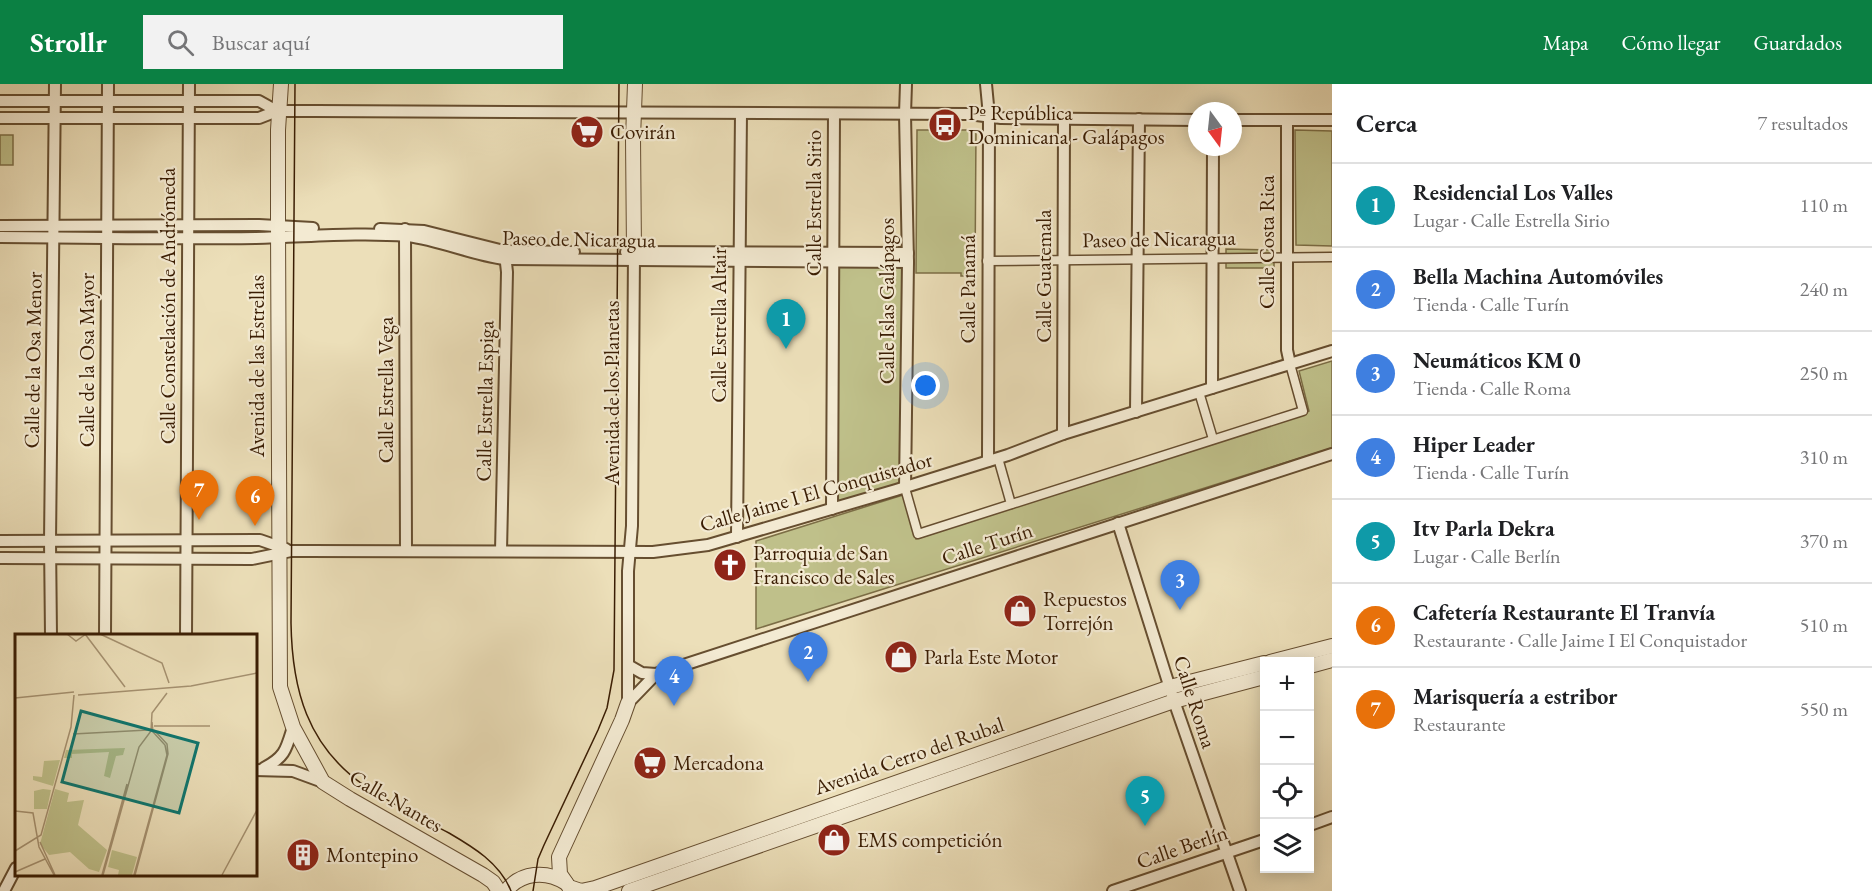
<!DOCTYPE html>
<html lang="es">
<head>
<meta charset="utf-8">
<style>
  :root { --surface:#fff; --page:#f2f2f2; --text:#202124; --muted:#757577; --line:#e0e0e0; --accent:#0b8043 }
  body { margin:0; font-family:"EB Garamond",serif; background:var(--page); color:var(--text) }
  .controls { position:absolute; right:18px; bottom:18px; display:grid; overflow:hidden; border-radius:0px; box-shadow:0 3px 15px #0003 }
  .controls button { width:54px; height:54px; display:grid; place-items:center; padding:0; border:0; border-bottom:2px solid var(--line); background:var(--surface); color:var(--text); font:30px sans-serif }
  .compass { position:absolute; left:1188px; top:18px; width:54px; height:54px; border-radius:50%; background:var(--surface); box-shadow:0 3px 15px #0003; rotate:165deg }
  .you { position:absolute; left:926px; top:302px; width:21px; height:21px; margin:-15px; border:4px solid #fff; border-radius:50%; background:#1a73e8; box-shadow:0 0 0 9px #1a73e833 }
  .badge { display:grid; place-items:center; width:39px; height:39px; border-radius:50%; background:var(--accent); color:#fff; font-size:20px; font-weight:700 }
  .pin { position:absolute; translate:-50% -50px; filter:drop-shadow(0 2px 3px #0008) }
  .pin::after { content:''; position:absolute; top:32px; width:21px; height:18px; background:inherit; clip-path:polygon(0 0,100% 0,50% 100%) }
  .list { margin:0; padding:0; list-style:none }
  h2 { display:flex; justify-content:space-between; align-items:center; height:78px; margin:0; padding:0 24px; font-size:26px }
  h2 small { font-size:20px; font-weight:400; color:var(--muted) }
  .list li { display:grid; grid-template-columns:39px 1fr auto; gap:18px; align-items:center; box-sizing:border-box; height:84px; padding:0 24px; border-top:2px solid var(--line) }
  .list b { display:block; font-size:22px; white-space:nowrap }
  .list p { margin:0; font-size:20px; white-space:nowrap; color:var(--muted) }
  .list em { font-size:20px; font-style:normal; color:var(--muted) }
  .icon { flex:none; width:33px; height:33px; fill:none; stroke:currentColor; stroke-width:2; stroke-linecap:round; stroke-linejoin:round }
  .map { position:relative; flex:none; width:1332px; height:807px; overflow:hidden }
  header { display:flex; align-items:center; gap:36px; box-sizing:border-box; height:84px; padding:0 30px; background:var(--accent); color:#fff }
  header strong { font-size:28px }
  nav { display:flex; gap:33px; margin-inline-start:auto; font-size:21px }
  .search { width:420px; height:54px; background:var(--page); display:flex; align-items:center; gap:15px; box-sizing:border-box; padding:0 21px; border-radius:0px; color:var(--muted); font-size:22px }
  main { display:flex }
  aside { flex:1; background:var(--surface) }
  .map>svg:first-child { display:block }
  .green { fill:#bfc08a; stroke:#7c6e46; stroke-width:1.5 }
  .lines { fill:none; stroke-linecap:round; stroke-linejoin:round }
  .pedestrian-casing { stroke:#664e30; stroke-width:11 }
  .minor-casing { stroke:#664e30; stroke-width:14 }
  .tertiary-casing { stroke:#664e30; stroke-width:16 }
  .pedestrian { stroke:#f3ead2; stroke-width:8 }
  .minor { stroke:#f3ead2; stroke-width:10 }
  .tertiary { stroke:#f3ead2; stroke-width:14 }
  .tram { stroke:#3a1d03; stroke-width:1.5 }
  .labels { text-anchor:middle; stroke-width:4.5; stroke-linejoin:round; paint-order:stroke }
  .poi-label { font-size:21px; fill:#3a1d03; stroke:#f3ead2; text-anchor:start }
  .street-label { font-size:21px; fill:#3a1d03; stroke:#f3ead2 }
  .inset-road { fill:none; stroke:#a59170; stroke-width:1.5 }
  .view { fill:#0f766e; fill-opacity:0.15; stroke:#0f766e; stroke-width:3 }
  .inset-edge { fill:none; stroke:#3a1d03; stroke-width:3 }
</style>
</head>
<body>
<header>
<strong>Strollr</strong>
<div class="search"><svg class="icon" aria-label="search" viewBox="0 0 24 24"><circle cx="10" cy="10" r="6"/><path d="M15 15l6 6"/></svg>Buscar aquí</div>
<nav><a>Mapa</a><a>Cómo llegar</a><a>Guardados</a></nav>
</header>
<main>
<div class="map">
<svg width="1332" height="807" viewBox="0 0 1332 807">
  <rect width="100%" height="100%" fill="#ecdfb9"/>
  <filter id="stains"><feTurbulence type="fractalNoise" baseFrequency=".00333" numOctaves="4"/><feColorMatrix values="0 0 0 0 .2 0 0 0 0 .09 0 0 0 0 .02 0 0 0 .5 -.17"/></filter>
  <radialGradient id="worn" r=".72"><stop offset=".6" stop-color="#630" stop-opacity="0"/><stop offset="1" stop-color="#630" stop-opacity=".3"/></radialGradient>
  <g class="green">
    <polygon points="917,46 976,46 975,192 961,192 961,189 916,189"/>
    <polygon points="1295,46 1332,47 1332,162 1296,161"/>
    <rect x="0" y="51" width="13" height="30"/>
    <polygon points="1226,165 1274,166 1274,184 1226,184"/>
    <polygon points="834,177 904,177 904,404 833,424"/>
    <polygon points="1332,277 1332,364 756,545 756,457 903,411 916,455 1309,327 1299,287"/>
  </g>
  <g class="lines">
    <g class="pedestrian-casing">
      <g id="pedestrian">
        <polyline points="987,177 1332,173"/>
        <polyline points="1199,308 1213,355"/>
        <polyline points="998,374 1011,420"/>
        <polyline points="905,404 918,450 1303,327 1290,280"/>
      </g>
    </g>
    <g class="minor-casing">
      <g id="minor">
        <polyline points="986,0 989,32 988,377"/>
        <polyline points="0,17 259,17 277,27"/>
        <polyline points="0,34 259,34 277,27 316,27 968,30 1001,34 1197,36"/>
        <polyline points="1233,36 1332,36"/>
        <polyline points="1287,36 1287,266 1290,280"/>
        <polyline points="0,142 259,141 313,144"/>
        <polyline points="380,145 424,147 504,167 574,168"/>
        <polyline points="405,145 406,467"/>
        <path d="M 0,153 C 85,154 171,155 256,154 C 306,153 358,148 407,152 C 441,156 472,171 505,175 L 908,178"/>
        <polyline points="626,168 908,169"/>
        <polyline points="1212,304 1213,63"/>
        <polyline points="1136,328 1139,35"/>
        <polyline points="1063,350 1064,35"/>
        <polyline points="905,404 908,178 905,30 906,0"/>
        <polyline points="832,425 834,30"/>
        <polyline points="1118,439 1174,617 1240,807"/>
        <polyline points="737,453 741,29"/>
        <polyline points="0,457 260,456 286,465"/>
        <polyline points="501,467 507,188 505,170"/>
        <polyline points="0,474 252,475 291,467 307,467 653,468 708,461 896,406 1008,371 1063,350 1332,267"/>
        <polyline points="51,552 50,457 55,0"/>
        <polyline points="105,552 108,0"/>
        <polyline points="186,552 189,0"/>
        <polyline points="628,581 642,589 656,590 1332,370"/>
        <polyline points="628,619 628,487 632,442 634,169"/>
        <polyline points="628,619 656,590"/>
        <path d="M 264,684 C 285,673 286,666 293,643"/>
        <polyline points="255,686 293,687 323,698"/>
        <polyline points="1310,741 1332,733"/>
        <polyline points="4,807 16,784"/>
        <polyline points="1113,807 1264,756"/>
      </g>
    </g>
    <g class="tertiary-casing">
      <g id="tertiary">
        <polyline points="281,0 278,46 278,143 280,603 293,643 323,698 350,715 483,791 493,798 499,807"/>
        <polyline points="634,168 633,54 635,0"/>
        <polyline points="1270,578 1332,562"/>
        <polyline points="1310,582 1332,576"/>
        <polyline points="567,800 560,790 559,773 622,636 628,619"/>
        <polyline points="569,803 581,807 595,804 1170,603 1264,579"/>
        <path d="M 506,807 C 521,788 546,786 566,799"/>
        <polyline points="629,807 1174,617 1264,593"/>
      </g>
    </g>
    <use href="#pedestrian" class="pedestrian"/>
    <use href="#minor" class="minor"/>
    <use href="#tertiary" class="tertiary"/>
    <g class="tram">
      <path d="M 295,0 L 291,539 C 292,605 307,662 365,702 C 391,720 421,734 449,749 C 473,763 500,779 511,807"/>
      <polyline points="533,807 538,775 544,761 598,646 607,624 614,586 619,0"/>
    </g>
  </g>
  <defs>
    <g id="bus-disc" transform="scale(1.725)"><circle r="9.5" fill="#8f2418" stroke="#f3ead2"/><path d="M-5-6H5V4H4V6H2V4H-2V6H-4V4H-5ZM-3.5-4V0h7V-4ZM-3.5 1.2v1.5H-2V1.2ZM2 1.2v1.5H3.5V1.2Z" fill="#fff"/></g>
    <g id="supermarket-disc" transform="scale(1.725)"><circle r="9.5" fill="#8f2418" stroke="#f3ead2"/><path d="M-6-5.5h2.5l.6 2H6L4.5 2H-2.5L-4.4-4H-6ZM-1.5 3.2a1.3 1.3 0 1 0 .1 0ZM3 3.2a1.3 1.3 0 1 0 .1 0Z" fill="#fff"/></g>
    <g id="church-disc" transform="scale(1.725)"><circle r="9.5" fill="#8f2418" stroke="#f3ead2"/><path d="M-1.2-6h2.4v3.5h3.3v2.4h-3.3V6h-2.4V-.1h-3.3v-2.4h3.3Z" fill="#fff"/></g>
    <g id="shop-disc" transform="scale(1.725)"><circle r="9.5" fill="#8f2418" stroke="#f3ead2"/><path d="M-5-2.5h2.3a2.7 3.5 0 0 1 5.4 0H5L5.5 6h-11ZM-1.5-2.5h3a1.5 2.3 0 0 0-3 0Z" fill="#fff"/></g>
    <g id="building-disc" transform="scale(1.725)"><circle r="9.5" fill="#8f2418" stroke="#f3ead2"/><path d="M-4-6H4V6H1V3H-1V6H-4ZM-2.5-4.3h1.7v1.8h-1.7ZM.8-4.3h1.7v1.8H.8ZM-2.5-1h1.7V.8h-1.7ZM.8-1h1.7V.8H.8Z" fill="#fff"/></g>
  </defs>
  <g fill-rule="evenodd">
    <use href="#bus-disc" x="945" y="41"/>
    <use href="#supermarket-disc" x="587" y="48"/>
    <use href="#church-disc" x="730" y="481"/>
    <use href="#shop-disc" x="1020" y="527"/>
    <use href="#shop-disc" x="901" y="573"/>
    <use href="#supermarket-disc" x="650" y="679"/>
    <use href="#shop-disc" x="834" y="756"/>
    <use href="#building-disc" x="303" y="771"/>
  </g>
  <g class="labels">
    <g class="poi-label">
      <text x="968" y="36">Pº República<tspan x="968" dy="24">Dominicana - Galápagos</tspan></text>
      <text x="610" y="55">Covirán</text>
      <text x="753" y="476">Parroquia de San<tspan x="753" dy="24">Francisco de Sales</tspan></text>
      <text x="1043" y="522">Repuestos<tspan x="1043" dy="24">Torrejón</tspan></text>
      <text x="924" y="580">Parla Este Motor</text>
      <text x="673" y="686">Mercadona</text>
      <text x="857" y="763">EMS competición</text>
      <text x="326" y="778">Montepino</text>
    </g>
    <g class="street-label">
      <text transform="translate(814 119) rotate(-90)" y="7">Calle Estrella Sirio</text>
      <text transform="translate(579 155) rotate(1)" y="7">Paseo de Nicaragua</text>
      <text transform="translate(1159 155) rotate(-1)" y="7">Paseo de Nicaragua</text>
      <text transform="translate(1267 158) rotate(-90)" y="7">Calle Costa Rica</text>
      <text transform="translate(1044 192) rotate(-90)" y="7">Calle Guatemala</text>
      <text transform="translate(968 205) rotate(-90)" y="7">Calle Panamá</text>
      <text transform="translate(887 217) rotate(-90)" y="7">Calle Islas Galápagos</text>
      <text transform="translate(168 222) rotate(-90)" y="7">Calle Constelación de Andrómeda</text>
      <text transform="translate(719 241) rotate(-90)" y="7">Calle Estrella Altair</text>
      <text transform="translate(33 276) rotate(-89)" y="7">Calle de la Osa Menor</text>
      <text transform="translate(87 276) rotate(-90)" y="7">Calle de la Osa Mayor</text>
      <text transform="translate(257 282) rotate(-90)" y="7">Avenida de las Estrellas</text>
      <text transform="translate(386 306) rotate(-90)" y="7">Calle Estrella Vega</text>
      <text transform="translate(612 309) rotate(-90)" y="7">Avenida de los Planetas</text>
      <text transform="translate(485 317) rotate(-89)" y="7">Calle Estrella Espiga</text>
      <text transform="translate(816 408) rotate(-16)" y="7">Calle Jaime I El Conquistador</text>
      <text transform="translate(987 460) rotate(-18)" y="7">Calle Turín</text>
      <text transform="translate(1195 618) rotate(72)" y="7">Calle Roma</text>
      <text transform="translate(909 672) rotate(-19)" y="7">Avenida Cerro del Rubal</text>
      <text transform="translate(396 717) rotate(30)" y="7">Calle Nantes</text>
      <text transform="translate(1182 763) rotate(-19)" y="7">Calle Berlín</text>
    </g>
  </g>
  <g transform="translate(15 550)">
    <rect width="242" height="242" fill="#ecdfb9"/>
    <path d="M 110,114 L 108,121 L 101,122 L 95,144 L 89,142 L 94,118 L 57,120 L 57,124 L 49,124 L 51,116 ZM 45,126 L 38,152 L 18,146 L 18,142 L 27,143 L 29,127 ZM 28,155 L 36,156 L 32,175 L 19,175 L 19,157 ZM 40,155 L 54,159 L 52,168 L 69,166 L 63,191 L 92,216 L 84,238 L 74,235 L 55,218 L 34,221 L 25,210 ZM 97,216 L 122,223 L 117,241 L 103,241 L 104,236 L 93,233 Z" fill="#bfc08a"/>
    <path class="inset-road" d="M 52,0 L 61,7 L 71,0M 70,0 L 110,53M 85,0 L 147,29 L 154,49M 63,61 L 176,52 L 242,39M 0,64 L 59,58M 139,92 L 195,92M 58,100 L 133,96M 0,177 L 18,179 L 24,213 L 39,241M 25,208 L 40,241M 0,217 L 26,201 L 56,93 L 59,61M 0,238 L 30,225M 87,241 L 112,150M 88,241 L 124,113 L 136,97 L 137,79 L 152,59M 119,241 L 152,121 L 150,111 L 138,98 L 137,88M 120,241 L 153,120 L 152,110 L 139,96M 207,241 L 242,176"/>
    <path class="view" d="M 66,77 L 183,109 L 164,179 L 47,148 Z"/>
    <rect width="242" height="242" class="inset-edge"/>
  </g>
  <rect width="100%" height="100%" filter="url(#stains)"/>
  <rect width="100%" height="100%" fill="url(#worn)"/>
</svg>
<div class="controls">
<button>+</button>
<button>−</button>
<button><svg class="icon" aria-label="locate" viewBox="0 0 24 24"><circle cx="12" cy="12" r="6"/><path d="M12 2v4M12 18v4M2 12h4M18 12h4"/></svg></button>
<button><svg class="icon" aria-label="layers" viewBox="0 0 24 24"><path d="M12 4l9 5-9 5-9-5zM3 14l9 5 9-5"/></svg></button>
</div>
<svg class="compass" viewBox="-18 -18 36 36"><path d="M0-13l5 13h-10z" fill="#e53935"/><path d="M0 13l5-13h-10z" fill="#757577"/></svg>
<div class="you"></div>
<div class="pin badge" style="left:786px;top:265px;background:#0f9aa8">1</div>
<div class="pin badge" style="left:808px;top:598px;background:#3f7fe0">2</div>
<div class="pin badge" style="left:1180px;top:526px;background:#3f7fe0">3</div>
<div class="pin badge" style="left:674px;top:622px;background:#3f7fe0">4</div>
<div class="pin badge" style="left:1145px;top:742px;background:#0f9aa8">5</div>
<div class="pin badge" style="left:255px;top:442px;background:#e8710a">6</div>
<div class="pin badge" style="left:199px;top:436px;background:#e8710a">7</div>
</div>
<aside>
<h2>Cerca<small>7 resultados</small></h2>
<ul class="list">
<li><span class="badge" style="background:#0f9aa8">1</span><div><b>Residencial Los Valles</b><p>Lugar · Calle Estrella Sirio</p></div><em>110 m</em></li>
<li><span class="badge" style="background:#3f7fe0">2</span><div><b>Bella Machina Automóviles</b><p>Tienda · Calle Turín</p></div><em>240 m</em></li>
<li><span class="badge" style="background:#3f7fe0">3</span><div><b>Neumáticos KM 0</b><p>Tienda · Calle Roma</p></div><em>250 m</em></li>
<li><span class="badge" style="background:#3f7fe0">4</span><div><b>Hiper Leader</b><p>Tienda · Calle Turín</p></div><em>310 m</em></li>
<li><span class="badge" style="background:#0f9aa8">5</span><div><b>Itv Parla Dekra</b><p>Lugar · Calle Berlín</p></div><em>370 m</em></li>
<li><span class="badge" style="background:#e8710a">6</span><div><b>Cafetería Restaurante El Tranvía</b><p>Restaurante · Calle Jaime I El Conquistador</p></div><em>510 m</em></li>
<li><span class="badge" style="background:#e8710a">7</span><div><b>Marisquería a estribor</b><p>Restaurante</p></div><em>550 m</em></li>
</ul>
</aside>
</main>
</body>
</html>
